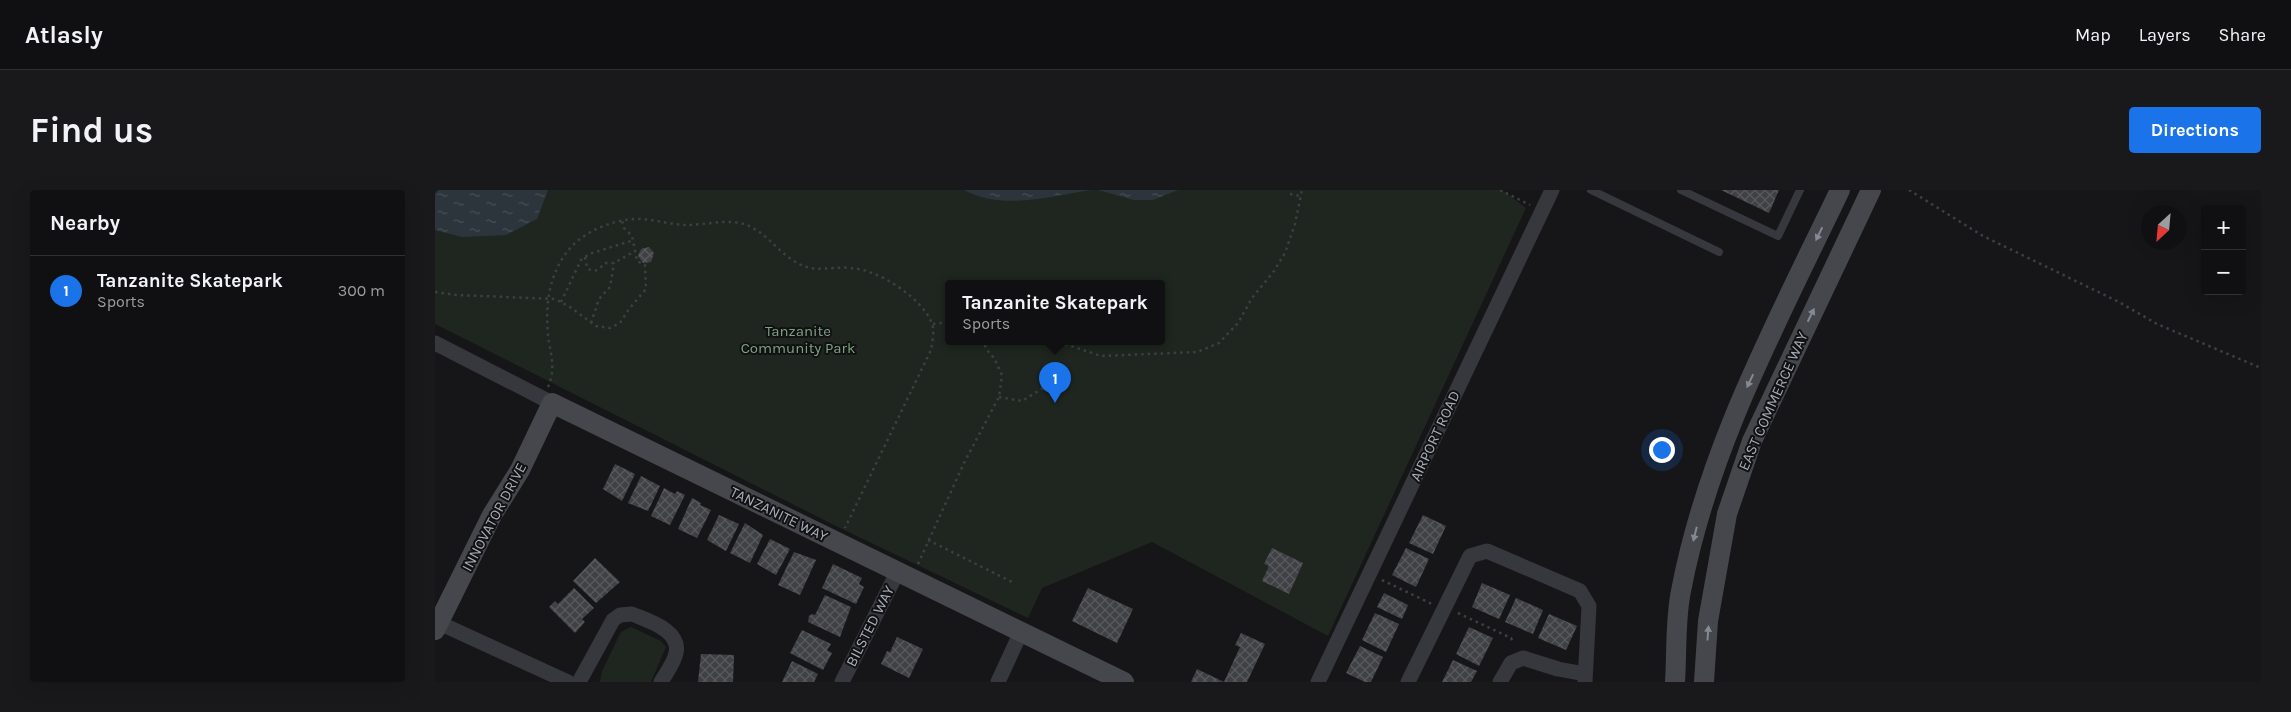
<!DOCTYPE html>
<html lang="en">
<head>
<meta charset="utf-8">
<style>
  :root { --surface:#101012; --page:#19191b; --text:#f1f3f6; --muted:#9c9d9f; --line:#303032; --accent:#1a73e8 }
  body { margin:0; font-family:Karla,sans-serif; background:var(--page); color:var(--text) }
  .controls { position:absolute; right:15px; top:15px; display:grid; overflow:hidden; border-radius:5px; box-shadow:0 5px 20px #0002 }
  .controls button { width:45px; height:45px; display:grid; place-items:center; padding:0; border:0; border-bottom:1px solid var(--line); background:var(--surface); color:var(--text); font:25px sans-serif }
  .compass { position:absolute; left:1706px; top:15px; width:45px; height:45px; border-radius:50%; background:var(--surface); box-shadow:0 5px 20px #0002; rotate:206deg }
  .you { position:absolute; left:1226px; top:259px; width:18px; height:18px; margin:-12px; border:4px solid #fff; border-radius:50%; background:#1a73e8; box-shadow:0 0 0 8px #1a73e833 }
  .badge { display:grid; place-items:center; width:32px; height:32px; border-radius:50%; background:var(--accent); color:#fff; font-size:16px; font-weight:700 }
  .pin { position:absolute; translate:-50% -41px; filter:drop-shadow(0 1px 2px #0008) }
  .pin::after { content:''; position:absolute; top:26px; width:18px; height:15px; background:inherit; clip-path:polygon(0 0,100% 0,50% 100%) }
  .popup { position:absolute; left:510px; top:90px; width:220px; height:65px; box-sizing:border-box; display:grid; place-content:center; border-radius:5px; background:var(--surface); filter:drop-shadow(0 1px 4px #0005); font-size:16px; white-space:nowrap; color:var(--muted) }
  .popup b { font-size:19px; color:var(--text) }
  .popup::after { content:''; position:absolute; left:50%; top:100%; margin-left:-10px; border:10px solid transparent; border-top-color:var(--surface) }
  .list { margin:0; padding:0; list-style:none }
  h2 { display:flex; justify-content:space-between; align-items:center; height:65px; margin:0; padding:0 20px; font-size:21px }
  h2 small { font-size:16px; font-weight:400; color:var(--muted) }
  .list li { display:grid; grid-template-columns:32px 1fr auto; gap:15px; align-items:center; box-sizing:border-box; height:70px; padding:0 20px; border-top:1px solid var(--line) }
  .list b { display:block; font-size:19px; white-space:nowrap }
  .list p { margin:0; font-size:16px; white-space:nowrap; color:var(--muted) }
  .list em { font-size:16px; font-style:normal; color:var(--muted) }
  .map { position:relative; flex:none; width:1826px; height:492px; overflow:hidden; border-radius:5px }
  header { display:flex; align-items:center; gap:30px; box-sizing:border-box; height:70px; padding:0 25px; background:var(--surface); border-bottom:1px solid var(--line) }
  header strong { font-size:24px }
  nav { display:flex; gap:28px; margin-inline-start:auto; font-size:18px }
  .intro { display:flex; align-items:center; justify-content:space-between; box-sizing:border-box; height:120px; padding:0 30px }
  h1 { margin:0; font-size:35px }
  .button { padding:12px 22px; border-radius:5px; background:var(--accent); color:#fff; font-size:18px; font-weight:700 }
  main { display:flex; gap:30px; padding:0 30px }
  aside { flex:1; background:var(--surface); border-radius:5px; box-shadow:0 5px 20px #0002 }
  .map>svg:first-child { display:block }
  .green { fill:#1e261f; fill-rule:evenodd }
  .water { fill:url(#water-ripples) }
  .building { fill:url(#building-cross-hatch) }
  .lines { fill:none; stroke-linecap:round; stroke-linejoin:round }
  .path { stroke:#3d3f44; stroke-width:2.5; stroke-dasharray:2.5 4; stroke-linecap:butt }
  .lane { stroke:#37383d; stroke-width:8 }
  .street { stroke:#37383d; stroke-width:15 }
  .secondary { stroke:#45474d; stroke-width:20 }
  .oneway { fill:#858993 }
  .labels { text-anchor:middle; stroke-width:4; stroke-linejoin:round; paint-order:stroke }
  .park-label { font-size:15px; fill:#7fa381; stroke:#111113 }
  .street-label { font-size:15px; fill:#a8adb8; stroke:#111113 }
</style>
</head>
<body>
<header>
<strong>Atlasly</strong>
<nav><a>Map</a><a>Layers</a><a>Share</a></nav>
</header>
<div class="intro"><h1>Find us</h1><a class="button">Directions</a></div>
<main>
<aside>
<h2>Nearby<small></small></h2>
<ul class="list">
<li><span class="badge">1</span><div><b>Tanzanite Skatepark</b><p>Sports</p></div><em>300 m</em></li>
</ul>
</aside>
<div class="map">
<svg width="1826" height="492" viewBox="0 0 1826 492">
  <defs>
    <pattern id="water-ripples" width="26" height="14" patternUnits="userSpaceOnUse" patternTransform="scale(1.25)"><rect width="26" height="14" fill="#2c353c"/><path d="M2 4q2-2 4 0t4 0M15 11q2-2 4 0t4 0" fill="none" stroke="#485056"/></pattern>
    <pattern id="building-cross-hatch" width="8" height="8" patternUnits="userSpaceOnUse" patternTransform="scale(1.25)"><rect width="8" height="8" fill="#404145"/><path d="M0 0l8 8M0 8l8-8" fill="none" stroke="#595a5e"/></pattern>
  </defs>
  <rect width="100%" height="100%" fill="#161618"/>
  <g class="green">
    <path d="M 0,0 L 1067,0 L 1091,18 L 893,446 L 717,352 L 607,398 L 593,428 L 405,338 L 0,134 ZM 514,94 L 726,94 L 726,152 L 514,152 Z"/>
    <polygon points="196,437 226,451 231,457 216,492 165,492 167,481 186,442"/>
  </g>
  <g class="water">
    <polygon points="0,0 113,0 102,29 71,45 27,47 0,40"/>
    <path d="M 529,0 L 656,0 C 615,6 568,21 529,0 Z"/>
    <polygon points="663,0 743,0 718,10 699,10"/>
  </g>
  <g class="building">
    <polygon points="1286,0 1344,0 1334,23"/>
    <polygon points="214,57 219,63 216,72 208,73 203,66 206,59"/>
    <polygon points="180,274 200,284 187,311 168,299"/>
    <polygon points="206,286 225,296 213,321 193,313"/>
    <polygon points="229,298 240,304 242,301 250,305 235,335 216,326"/>
    <polygon points="257,308 266,313 265,315 276,320 262,348 243,339"/>
    <polygon points="284,325 304,334 291,361 272,350"/>
    <polygon points="988,325 1011,336 998,364 974,353"/>
    <polygon points="310,333 328,345 315,373 295,363"/>
    <polygon points="335,349 355,359 341,385 322,374"/>
    <polygon points="837,358 868,373 854,404 827,391 834,376 829,374"/>
    <polygon points="971,358 994,369 981,397 957,385"/>
    <polygon points="359,362 381,370 365,405 343,395"/>
    <polygon points="160,368 185,392 161,413 138,391"/>
    <polygon points="398,374 427,388 424,394 429,397 421,414 387,398"/>
    <polygon points="1047,393 1075,405 1064,429 1037,417"/>
    <polygon points="139,398 159,418 147,429 150,432 140,443 114,417 120,411 123,414"/>
    <polygon points="653,398 698,419 682,453 637,431"/>
    <polygon points="949,403 973,415 967,429 942,417"/>
    <polygon points="390,405 416,417 405,447 373,432 374,426 377,424 380,425"/>
    <polygon points="1081,408 1108,420 1098,444 1070,432"/>
    <polygon points="940,423 964,434 951,462 927,450"/>
    <polygon points="1114,424 1142,436 1131,460 1103,448"/>
    <polygon points="1034,437 1058,448 1044,476 1021,464"/>
    <polygon points="367,440 396,454 392,460 397,463 388,480 355,463"/>
    <polygon points="806,443 830,454 812,492 756,492 762,479 789,492 805,457 800,455"/>
    <polygon points="462,447 488,459 474,488 446,474 452,461 455,462"/>
    <polygon points="925,456 948,467 936,492 930,492 911,483"/>
    <polygon points="266,464 299,465 298,492 263,492"/>
    <polygon points="1018,470 1042,481 1036,492 1007,492"/>
    <polygon points="357,471 383,484 379,492 347,492"/>
  </g>
  <g class="lines">
    <g class="path">
      <polyline points="1065,0 1095,15"/>
      <polyline points="1474,0 1548,46 1684,112 1722,134 1826,178"/>
      <polyline points="855,4 865,6"/>
      <path d="M 150,67 L 152,78 C 161,84 164,79 170,73 L 179,73 L 200,61"/>
      <polyline points="0,102 21,105 120,109 135,117 161,136 175,138 185,133 194,119 211,99 210,75 202,71 197,46 189,38 187,31"/>
      <polyline points="126,112 146,70 154,64 199,50"/>
      <polyline points="156,133 164,109 175,97 179,73"/>
      <polyline points="498,134 514,132"/>
      <polyline points="624,152 666,166 762,162 784,153 803,133 817,108 839,81 850,63 860,34 867,0"/>
      <path d="M 113,197 C 120,181 117,168 114,152 C 109,118 113,79 140,53 C 157,38 184,28 206,29 C 222,30 237,35 252,35 C 271,35 298,27 316,37 C 334,46 346,65 364,74 C 381,83 397,76 416,78 C 442,79 488,108 497,134 C 500,142 497,152 496,160 L 410,338"/>
      <polyline points="564,207 587,211 608,198"/>
      <polyline points="493,350 579,393"/>
      <polyline points="483,374 530,271 564,207 567,185 559,168 551,159 549,152"/>
      <polyline points="947,390 997,414"/>
      <polyline points="1023,423 1076,448 1078,453"/>
    </g>
    <g class="lane">
      <polyline points="1156,0 1284,62"/>
      <polyline points="1246,0 1343,46 1365,0"/>
    </g>
    <g class="street">
      <polyline points="0,153 117,213"/>
      <polyline points="0,431 133,492"/>
      <path d="M 144,492 L 178,430 L 185,425 L 197,424 C 213,431 246,440 241,463 C 239,473 231,483 226,492"/>
      <polyline points="407,492 463,381"/>
      <polyline points="563,492 586,442"/>
      <polyline points="883,492 1117,0"/>
      <polyline points="973,492 1035,366 1052,361 1145,401 1154,416 1150,492"/>
      <polyline points="1065,492 1076,473 1088,468 1123,479 1150,484"/>
    </g>
    <g class="secondary">
      <polyline points="0,440 57,325 85,280 117,213 689,492"/>
      <path d="M 1240,492 C 1242,462 1240,430 1246,401 C 1273,258 1343,130 1405,0"/>
      <polyline points="1269,492 1273,431 1292,324 1317,251 1436,0"/>
    </g>
  </g>
  <defs><path id="oneway-solid" d="M-6-.8H1V-3.2L6.5 0L1 3.2V.8H-6Z" transform="scale(1.25)"/></defs>
  <g class="oneway">
    <use href="#oneway-solid" transform="translate(1384 44) rotate(116)"/>
    <use href="#oneway-solid" transform="translate(1376 125) rotate(-64)"/>
    <use href="#oneway-solid" transform="translate(1315 191) rotate(115)"/>
    <use href="#oneway-solid" transform="translate(1260 344) rotate(104)"/>
    <use href="#oneway-solid" transform="translate(1273 443) rotate(-86)"/>
  </g>
  <g class="labels">
    <g class="park-label">
      <text x="363" y="146">Tanzanite<tspan x="363" dy="17">Community Park</tspan></text>
    </g>
    <g class="street-label">
      <text transform="translate(1338 211) rotate(-66)" y="5">EAST COMMERCE WAY</text>
      <text transform="translate(1000 246) rotate(-65)" y="5">AIRPORT ROAD</text>
      <text transform="translate(344 324) rotate(26)" y="5">TANZANITE WAY</text>
      <text transform="translate(59 327) rotate(-62)" y="5">INNOVATOR DRIVE</text>
      <text transform="translate(435 436) rotate(-63)" y="5">BILSTED WAY</text>
    </g>
  </g>
</svg>
<div class="controls">
<button>+</button>
<button>−</button>
</div>
<svg class="compass" viewBox="-18 -18 36 36"><path d="M0-13l5 13h-10z" fill="#e53935"/><path d="M0 13l5-13h-10z" fill="#9c9d9f"/></svg>
<div class="you"></div>
<div class="pin badge" style="left:620px;top:213px">1</div>
<div class="popup"><b>Tanzanite Skatepark</b>Sports</div>
</div>
</main>
</body>
</html>
